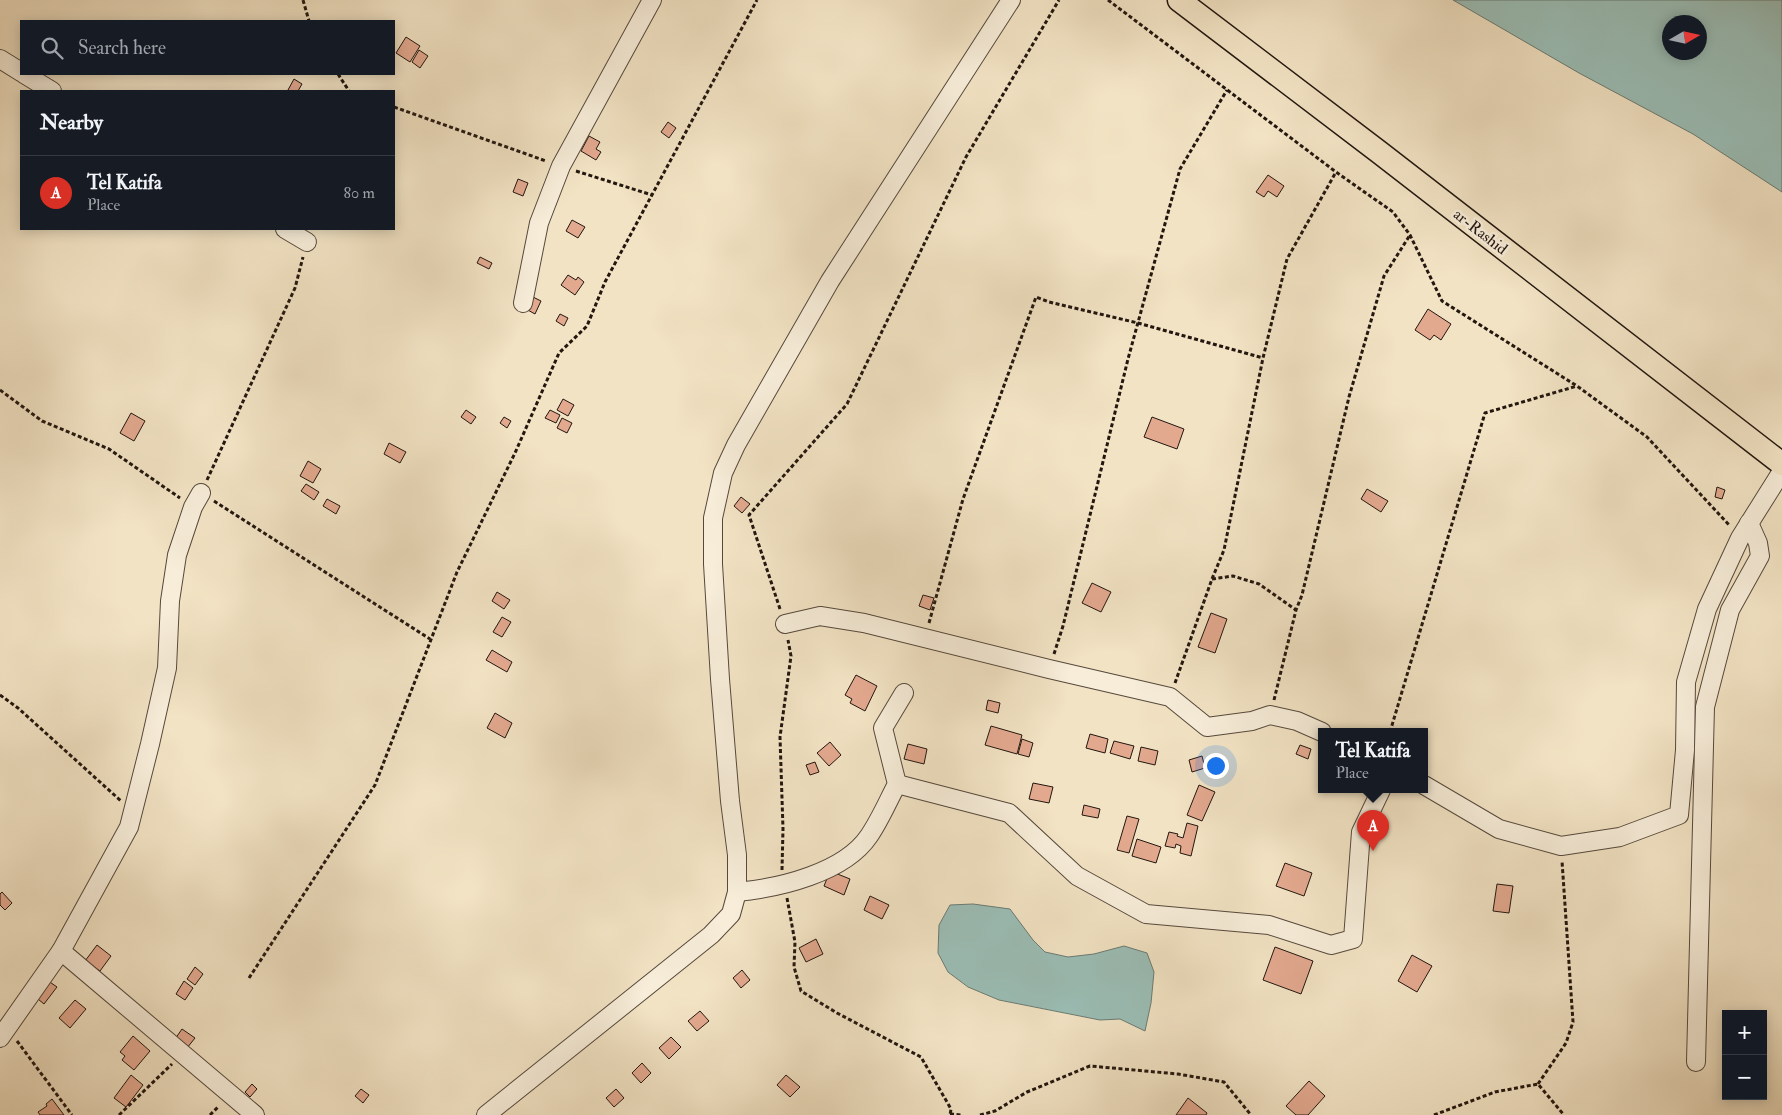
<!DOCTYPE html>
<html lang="en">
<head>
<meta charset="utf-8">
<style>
  :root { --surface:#171b24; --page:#20242c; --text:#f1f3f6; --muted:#9ea1a6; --line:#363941; --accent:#d93025 }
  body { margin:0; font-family:"IM FELL Double Pica",serif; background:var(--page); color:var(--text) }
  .controls { position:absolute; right:15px; bottom:15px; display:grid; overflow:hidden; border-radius:0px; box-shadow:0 2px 12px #0003 }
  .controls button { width:45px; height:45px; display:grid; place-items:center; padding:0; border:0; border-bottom:1px solid var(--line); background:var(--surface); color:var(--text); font:25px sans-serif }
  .compass { position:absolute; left:1662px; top:15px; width:45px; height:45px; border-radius:50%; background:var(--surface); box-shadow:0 2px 12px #0003; rotate:81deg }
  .you { position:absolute; left:1215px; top:765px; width:18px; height:18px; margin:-12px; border:4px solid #fff; border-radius:50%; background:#1a73e8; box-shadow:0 0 0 8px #1a73e833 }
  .badge { display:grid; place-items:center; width:32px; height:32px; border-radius:50%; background:var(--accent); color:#fff; font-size:16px; font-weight:700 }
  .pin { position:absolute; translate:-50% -41px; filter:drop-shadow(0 1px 2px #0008) }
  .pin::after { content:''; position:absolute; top:26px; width:18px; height:15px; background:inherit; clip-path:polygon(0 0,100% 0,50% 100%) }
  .popup { position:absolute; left:1318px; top:728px; width:110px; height:65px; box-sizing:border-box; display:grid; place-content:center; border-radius:0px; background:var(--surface); filter:drop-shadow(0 1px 4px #0005); font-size:16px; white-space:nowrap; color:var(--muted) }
  .popup b { font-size:19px; color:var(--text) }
  .popup::after { content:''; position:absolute; left:50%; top:100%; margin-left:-10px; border:10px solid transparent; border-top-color:var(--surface) }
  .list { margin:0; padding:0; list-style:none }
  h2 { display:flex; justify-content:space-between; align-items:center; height:65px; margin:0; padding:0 20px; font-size:21px }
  h2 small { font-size:16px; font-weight:400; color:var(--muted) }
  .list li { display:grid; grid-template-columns:32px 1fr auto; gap:15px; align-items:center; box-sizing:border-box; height:75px; padding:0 20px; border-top:1px solid var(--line) }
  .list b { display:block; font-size:19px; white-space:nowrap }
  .list p { margin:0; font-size:16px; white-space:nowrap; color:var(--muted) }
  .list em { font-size:16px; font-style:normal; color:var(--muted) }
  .icon { flex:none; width:28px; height:28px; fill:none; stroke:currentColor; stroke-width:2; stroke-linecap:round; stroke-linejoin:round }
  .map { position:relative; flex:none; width:1782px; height:1115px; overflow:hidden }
  .search { position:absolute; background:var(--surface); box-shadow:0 2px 12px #0003; left:20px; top:20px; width:375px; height:55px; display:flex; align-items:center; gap:12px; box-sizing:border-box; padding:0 18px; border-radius:0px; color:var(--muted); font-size:19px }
  .panel { position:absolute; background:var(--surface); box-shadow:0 2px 12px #0003; left:20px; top:90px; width:375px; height:140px; border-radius:0px }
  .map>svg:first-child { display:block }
  .water { fill:#9bbeb6; stroke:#6b7b73; fill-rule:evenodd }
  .building { fill:#e3a98f; stroke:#22160f }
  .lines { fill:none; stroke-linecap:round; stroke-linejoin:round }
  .minor-casing { stroke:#56493c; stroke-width:20 }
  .major-casing { stroke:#22160f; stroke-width:25 }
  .path { stroke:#22160f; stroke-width:3; stroke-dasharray:4 2.5; stroke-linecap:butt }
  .minor { stroke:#f7edd9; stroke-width:18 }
  .major { stroke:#f2e3c4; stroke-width:22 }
  .labels { text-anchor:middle; stroke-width:5; stroke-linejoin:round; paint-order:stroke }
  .street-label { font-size:16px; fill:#22160f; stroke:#f7edd9 }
</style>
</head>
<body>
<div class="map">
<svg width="1782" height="1115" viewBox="0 0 1782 1115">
  <rect width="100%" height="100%" fill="#f2e3c4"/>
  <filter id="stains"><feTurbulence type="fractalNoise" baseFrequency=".004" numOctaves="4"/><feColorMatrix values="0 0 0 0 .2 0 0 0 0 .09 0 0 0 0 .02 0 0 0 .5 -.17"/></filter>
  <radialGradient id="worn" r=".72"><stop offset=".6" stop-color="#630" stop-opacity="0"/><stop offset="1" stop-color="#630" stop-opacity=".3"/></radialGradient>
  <g class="water">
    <path d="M 1453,0 L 1782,0 L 1782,192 L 1693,134 L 1579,73 ZM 1670,22 L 1700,22 L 1700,52 L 1670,52 Z"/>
    <polygon points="973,904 1010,909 1033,940 1045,952 1068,957 1094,954 1124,946 1147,953 1154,972 1151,1003 1145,1031 1120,1019 1100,1020 999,1000 968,987 948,972 938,953 939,925 950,905"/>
  </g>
  <g class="building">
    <polygon points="406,37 420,46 410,62 396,53"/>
    <polygon points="419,50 428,56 420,68 412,62"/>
    <polygon points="294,79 302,84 298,91 290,91 288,90"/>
    <polygon points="668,122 676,128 669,138 661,132"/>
    <polygon points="589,136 600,142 596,149 601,152 596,160 581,151"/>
    <polygon points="1268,175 1284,186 1277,197 1268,191 1264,197 1256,192"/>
    <polygon points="518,179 528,183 523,196 513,192"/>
    <polygon points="572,220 585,227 578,238 566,231"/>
    <polygon points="480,257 492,263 489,269 477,263"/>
    <polygon points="568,275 576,280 578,277 584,282 575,295 561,285"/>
    <polygon points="533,297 541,301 535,314 526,309"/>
    <polygon points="1428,309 1451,324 1441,340 1434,335 1430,340 1415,330"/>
    <polygon points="560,314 568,318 564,326 556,321"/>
    <polygon points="563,399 574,405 568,416 557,410"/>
    <polygon points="466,410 476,417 471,424 461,417"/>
    <polygon points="550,410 560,415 556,423 545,418"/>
    <polygon points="131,413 145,421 134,441 120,433"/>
    <polygon points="504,417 511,421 507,428 500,423"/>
    <polygon points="1152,417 1184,429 1177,449 1144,437"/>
    <polygon points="562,418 572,423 567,433 557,428"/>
    <polygon points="389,443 406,452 400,463 384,454"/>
    <polygon points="308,461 321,469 313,483 300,476"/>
    <polygon points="306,484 319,492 314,500 301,491"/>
    <polygon points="1717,487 1725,490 1722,499 1715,497"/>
    <polygon points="1367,489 1388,501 1381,512 1361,499"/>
    <polygon points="741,497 750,504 742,513 734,506"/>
    <polygon points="327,499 340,506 336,514 323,506"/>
    <polygon points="1092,583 1111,592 1101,612 1082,603"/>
    <polygon points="497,592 510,600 504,609 492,601"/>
    <polygon points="923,595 934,598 930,610 919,606"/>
    <polygon points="1211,613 1227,619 1215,653 1198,647"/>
    <polygon points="502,617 511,622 502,637 493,632"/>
    <polygon points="492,650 512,662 507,672 486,660"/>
    <polygon points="856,675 877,686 865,711 850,703 852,699 845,695"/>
    <polygon points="988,700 1000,703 998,713 986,710"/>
    <polygon points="495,713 512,723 505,738 487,728"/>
    <polygon points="991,726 1022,735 1017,754 985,745"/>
    <polygon points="1090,734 1108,739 1105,753 1086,748"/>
    <polygon points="1022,739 1033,743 1029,757 1018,754"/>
    <polygon points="1114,741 1134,746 1130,759 1110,753"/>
    <polygon points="830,742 841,755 829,766 817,753"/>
    <polygon points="908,744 927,749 924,764 904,759"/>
    <polygon points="1300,745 1311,749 1308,759 1296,754"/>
    <polygon points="1141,747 1158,751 1155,765 1138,761"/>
    <polygon points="1202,756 1205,768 1192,772 1189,760"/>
    <polygon points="815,762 819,772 810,775 806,765"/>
    <polygon points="1033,783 1053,787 1049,803 1029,799"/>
    <polygon points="1199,785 1215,792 1202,821 1187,815"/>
    <polygon points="1084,805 1100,809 1098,818 1082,815"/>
    <polygon points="1127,816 1139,819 1129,853 1117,850"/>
    <polygon points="1187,823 1198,826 1191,856 1180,853 1181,846 1176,844 1175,848 1165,846 1169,832 1178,834 1177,836 1183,838"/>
    <polygon points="1137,839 1161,847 1156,863 1132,856"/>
    <polygon points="1285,863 1312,873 1304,896 1276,886"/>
    <polygon points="830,871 850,879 844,895 824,886"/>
    <polygon points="1497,884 1513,886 1509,913 1493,911"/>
    <polygon points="2,892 12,903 5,910 0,905 0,894"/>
    <polygon points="870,896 889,905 882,919 864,910"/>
    <polygon points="816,939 823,954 806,962 799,948"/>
    <polygon points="97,945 111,956 100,971 85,961"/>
    <polygon points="1275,947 1313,961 1301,994 1263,980"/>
    <polygon points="1412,955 1432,966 1417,992 1398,981"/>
    <polygon points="195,967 203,974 195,985 187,979"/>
    <polygon points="742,970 750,980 741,988 733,978"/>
    <polygon points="44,978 57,987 44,1004 32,994"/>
    <polygon points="184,981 193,988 185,1000 176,994"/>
    <polygon points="75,1000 86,1009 70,1028 59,1018"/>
    <polygon points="700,1011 709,1021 697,1031 688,1021"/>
    <polygon points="182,1029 195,1038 187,1048 175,1039"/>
    <polygon points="133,1036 150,1051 134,1070 122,1060 125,1056 120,1052"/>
    <polygon points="671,1037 681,1047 669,1059 659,1048"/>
    <polygon points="642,1063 651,1073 641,1083 632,1073"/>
    <polygon points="131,1075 143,1085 126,1107 114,1098"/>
    <polygon points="786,1075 800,1087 790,1097 777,1085"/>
    <polygon points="1309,1081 1325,1096 1308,1115 1296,1115 1286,1106"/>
    <polygon points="252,1084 257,1089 250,1097 245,1092"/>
    <polygon points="361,1089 369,1095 363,1103 355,1096"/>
    <polygon points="616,1089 624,1098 614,1107 606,1098"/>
    <polygon points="1188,1098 1207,1113 1206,1115 1176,1115"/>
    <polygon points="52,1099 64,1115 40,1115 38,1112 47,1106 46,1104"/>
  </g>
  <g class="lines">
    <g class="minor-casing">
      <g id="minor">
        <polyline points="0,59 21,72"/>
        <polyline points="24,74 52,91"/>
        <polyline points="285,229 307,242"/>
        <polyline points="523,303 539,223 561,166 652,0"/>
        <polyline points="785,624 820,616 864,623 1049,669 1170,697 1207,727 1252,721 1270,715 1297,721 1322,732"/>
        <polyline points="897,784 1009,813 1077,876 1146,914 1269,925 1331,945 1353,939 1361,832 1381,790"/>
        <polyline points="1424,785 1499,829 1561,846 1620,837 1679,815 1685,750 1686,682 1707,609 1740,538 1782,471"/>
        <path d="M 737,892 C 779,888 844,873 869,836 C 880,820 888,801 897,784 L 883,728 L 904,693"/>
        <polyline points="61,951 255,1115"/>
        <polyline points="0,1038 61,951 129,827 150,744 167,668 170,601 177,555 193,507 201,493"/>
        <polyline points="1696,1062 1705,707 1730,610 1760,556 1758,543 1749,523"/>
        <polyline points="486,1115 711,935 731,914 737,892 737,855 730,801 720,679 713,564 713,518 723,473 736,445 830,281 1011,0"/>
      </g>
    </g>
    <g class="major-casing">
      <polyline id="major" points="1179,0 1379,152 1782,464"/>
    </g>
    <g class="path">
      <polyline points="303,0 309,21"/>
      <polyline points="1108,0 1336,172 1393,212 1410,235 1442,301 1577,386 1647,437 1730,526"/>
      <polyline points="338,74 349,91"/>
      <polyline points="394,107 546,161"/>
      <polyline points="576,171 652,195"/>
      <polyline points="0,390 42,421 109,449 180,498"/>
      <polyline points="207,480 295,288 303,257"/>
      <polyline points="214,501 430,639"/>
      <polyline points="1212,579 1233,576 1259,584 1296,610"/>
      <polyline points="780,609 749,515 847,404 966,157 1059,0"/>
      <polyline points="929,623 963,499 1036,297 1049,302 1138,323 1263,358"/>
      <polyline points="1054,654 1063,626 1128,359 1180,169 1227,90"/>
      <polyline points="1175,683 1212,579 1224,550 1263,358 1287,259 1336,172"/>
      <polyline points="0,695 18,708 121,801"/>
      <polyline points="1274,700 1296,610 1302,595 1349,397 1384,276 1410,235"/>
      <polyline points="1390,732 1485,413 1577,386"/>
      <polyline points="782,870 783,829 780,737 791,656 788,640"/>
      <polyline points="787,898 795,942 794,967 801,991 837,1013 921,1057 951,1109 950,1115"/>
      <polyline points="249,978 375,785 457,572 515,453 559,353 587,326 605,282 757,0"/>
      <polyline points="17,1041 72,1115"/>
      <polyline points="1538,1084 1566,1043 1573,1022 1562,861"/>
      <polyline points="950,1114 961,1115"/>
      <polyline points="119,1115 172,1064"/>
      <polyline points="210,1115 219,1106"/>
      <polyline points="980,1115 995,1111 1027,1092 1090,1066 1178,1074 1224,1082 1251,1115"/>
      <polyline points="1434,1115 1495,1092 1538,1084 1564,1115"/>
    </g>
    <use href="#minor" class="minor"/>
    <use href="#major" class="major"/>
  </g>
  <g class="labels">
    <g class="street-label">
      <text transform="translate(1481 231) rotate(38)" y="6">ar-Rashid</text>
    </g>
  </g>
  <rect width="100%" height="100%" filter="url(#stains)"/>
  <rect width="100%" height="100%" fill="url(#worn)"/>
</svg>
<div class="controls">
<button>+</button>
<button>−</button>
</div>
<svg class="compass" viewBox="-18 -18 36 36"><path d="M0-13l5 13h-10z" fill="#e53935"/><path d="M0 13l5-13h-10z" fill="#9ea1a6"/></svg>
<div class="you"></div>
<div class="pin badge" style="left:1373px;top:851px">A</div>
<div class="popup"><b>Tel Katifa</b>Place</div>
<div class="search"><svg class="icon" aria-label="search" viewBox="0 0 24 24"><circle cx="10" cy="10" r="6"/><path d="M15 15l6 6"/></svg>Search here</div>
<section class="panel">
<h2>Nearby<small></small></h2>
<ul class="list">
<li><span class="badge">A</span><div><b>Tel Katifa</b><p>Place</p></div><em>80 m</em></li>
</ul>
</section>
</div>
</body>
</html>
